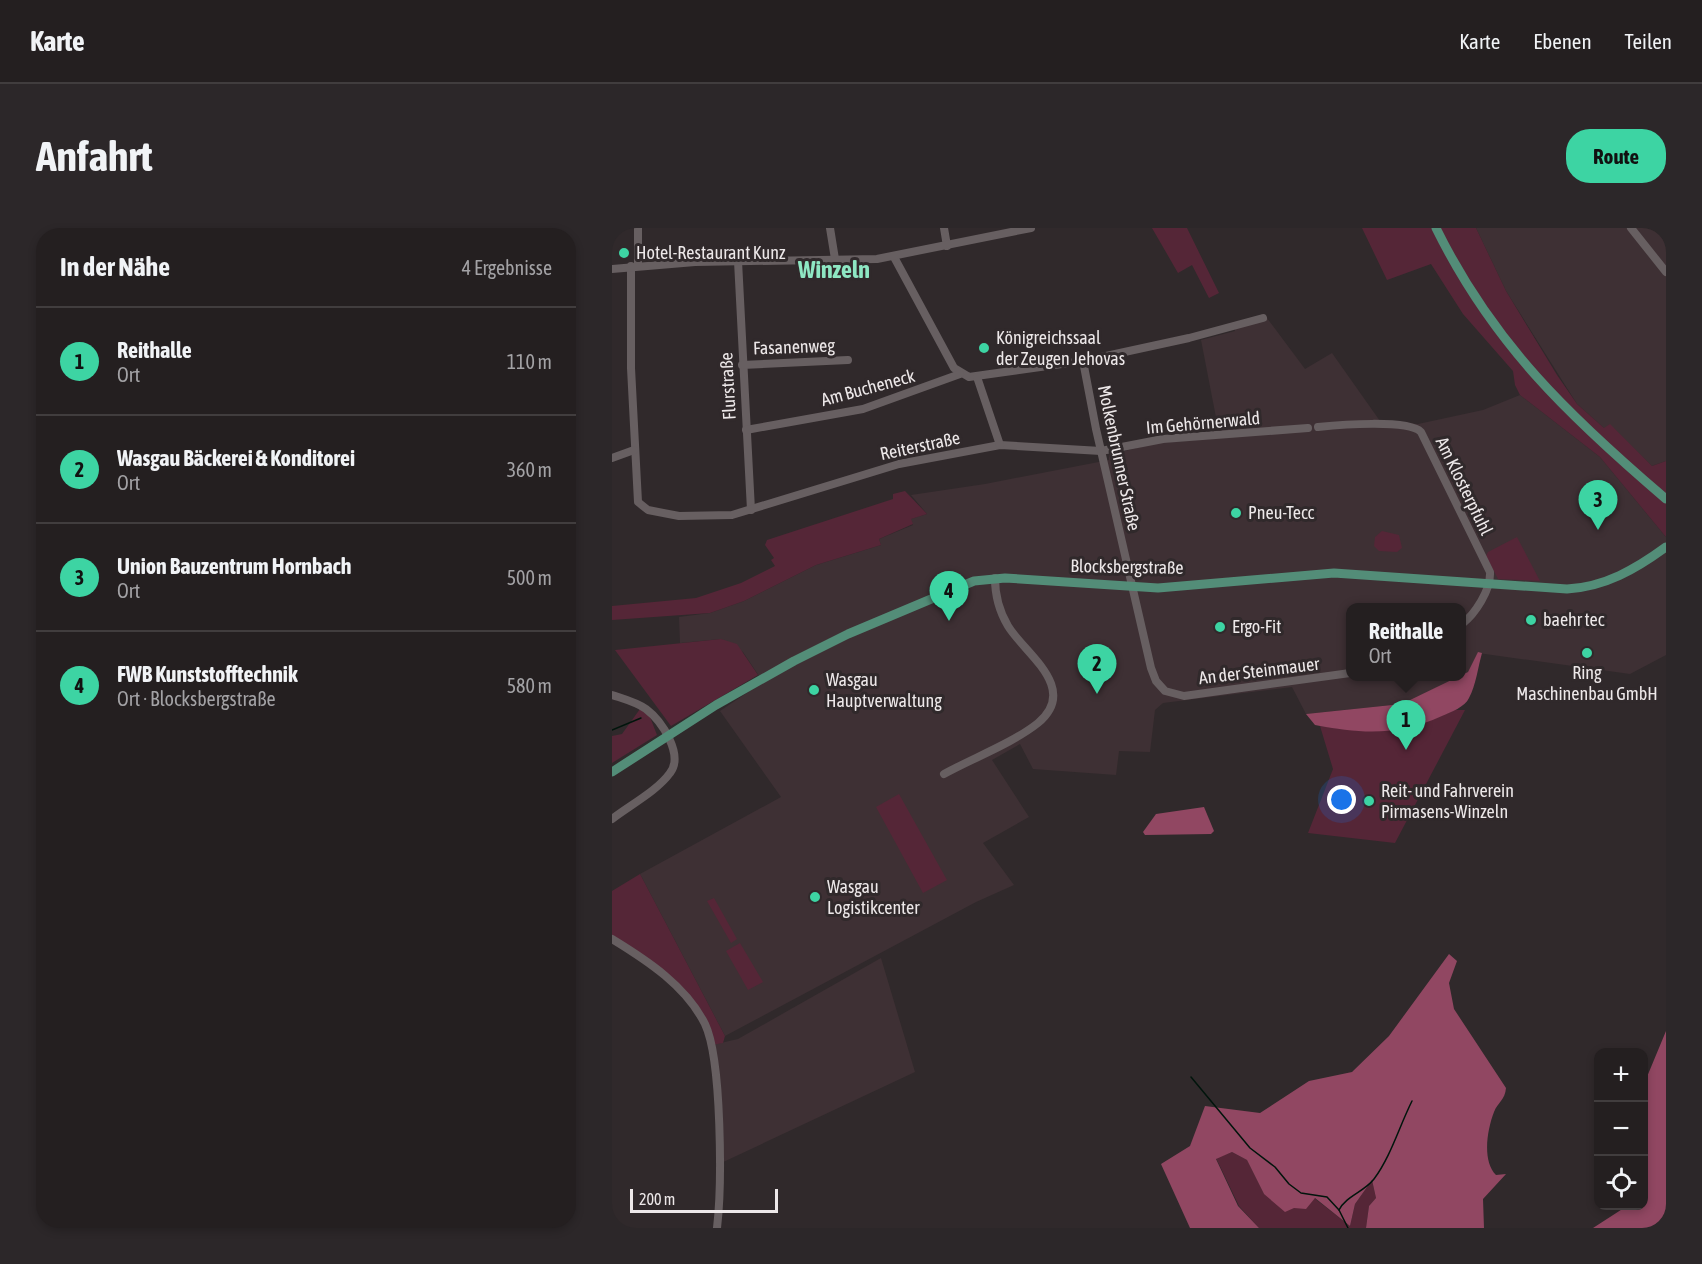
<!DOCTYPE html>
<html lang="de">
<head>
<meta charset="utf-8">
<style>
  :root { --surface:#241f20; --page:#2c2729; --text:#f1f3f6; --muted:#a3a2a5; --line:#413d3e; --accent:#3dd4a3 }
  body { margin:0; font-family:"Asap Condensed",sans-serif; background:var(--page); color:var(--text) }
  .controls { position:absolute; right:18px; bottom:18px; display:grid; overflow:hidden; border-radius:12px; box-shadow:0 3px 9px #0003 }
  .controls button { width:54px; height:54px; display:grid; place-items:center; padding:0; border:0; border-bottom:2px solid var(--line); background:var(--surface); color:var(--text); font:30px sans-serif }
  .scale { position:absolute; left:18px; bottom:15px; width:148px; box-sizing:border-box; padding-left:6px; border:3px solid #ede8e9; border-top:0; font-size:16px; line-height:21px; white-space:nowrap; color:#ede8e9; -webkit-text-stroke:4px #30292b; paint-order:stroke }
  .you { position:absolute; left:730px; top:572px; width:21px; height:21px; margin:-15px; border:4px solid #fff; border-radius:50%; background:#1a73e8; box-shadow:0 0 0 9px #1a73e833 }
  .badge { display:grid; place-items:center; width:39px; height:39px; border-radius:50%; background:var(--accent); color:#111; font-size:20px; font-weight:700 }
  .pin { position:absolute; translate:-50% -50px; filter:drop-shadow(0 2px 3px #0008) }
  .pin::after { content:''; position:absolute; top:32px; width:21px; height:18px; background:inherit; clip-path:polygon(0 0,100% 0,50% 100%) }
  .popup { position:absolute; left:734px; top:375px; width:120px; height:78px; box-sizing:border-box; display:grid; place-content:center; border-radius:12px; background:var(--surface); filter:drop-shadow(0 2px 4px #0005); font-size:20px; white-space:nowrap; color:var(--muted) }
  .popup b { font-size:22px; color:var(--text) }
  .popup::after { content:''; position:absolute; left:50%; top:100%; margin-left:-12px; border:12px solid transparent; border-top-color:var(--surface) }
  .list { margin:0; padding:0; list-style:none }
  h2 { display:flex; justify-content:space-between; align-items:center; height:78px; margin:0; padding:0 24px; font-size:26px }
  h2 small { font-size:20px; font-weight:400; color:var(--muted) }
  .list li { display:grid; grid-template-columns:39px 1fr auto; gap:18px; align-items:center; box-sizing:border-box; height:108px; padding:0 24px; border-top:2px solid var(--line) }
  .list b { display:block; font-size:22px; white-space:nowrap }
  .list p { margin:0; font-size:20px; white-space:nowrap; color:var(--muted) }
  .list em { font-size:20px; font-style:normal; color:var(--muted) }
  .icon { flex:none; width:33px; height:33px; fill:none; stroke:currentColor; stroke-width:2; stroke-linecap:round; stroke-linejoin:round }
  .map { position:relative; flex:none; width:1054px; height:1000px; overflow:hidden; border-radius:24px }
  header { display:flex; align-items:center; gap:36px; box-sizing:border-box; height:84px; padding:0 30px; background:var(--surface); border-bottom:2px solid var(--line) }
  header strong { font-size:28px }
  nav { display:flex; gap:33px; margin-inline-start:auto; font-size:21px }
  .intro { display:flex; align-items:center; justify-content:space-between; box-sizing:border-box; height:144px; padding:0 36px }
  h1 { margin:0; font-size:42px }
  .button { padding:15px 27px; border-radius:24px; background:var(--accent); color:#111; font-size:21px; font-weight:700 }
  main { display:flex; gap:36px; padding:0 36px }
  aside { flex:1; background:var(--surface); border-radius:24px; box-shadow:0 3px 9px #0003 }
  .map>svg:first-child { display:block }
  .built { fill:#3e3034 }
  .green { fill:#552637 }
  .forest { fill:#914762 }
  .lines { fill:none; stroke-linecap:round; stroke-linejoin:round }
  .stream { stroke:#00150c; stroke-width:1.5 }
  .minor { stroke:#675f61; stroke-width:8 }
  .major { stroke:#538d78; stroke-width:9 }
  .poi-dot { fill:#3dd4a3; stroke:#30292b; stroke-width:2 }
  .labels { text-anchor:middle; stroke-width:6; stroke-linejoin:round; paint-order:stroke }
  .poi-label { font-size:18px; fill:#ede8e9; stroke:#30292b; text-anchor:start }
  .street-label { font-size:18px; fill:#ede8e9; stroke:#30292b }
  .district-label { font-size:24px; font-weight:bold; fill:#8ee7c3; stroke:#30292b }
</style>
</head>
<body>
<header>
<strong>Karte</strong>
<nav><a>Karte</a><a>Ebenen</a><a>Teilen</a></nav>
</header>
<div class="intro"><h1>Anfahrt</h1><a class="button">Route</a></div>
<main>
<aside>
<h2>In der Nähe<small>4 Ergebnisse</small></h2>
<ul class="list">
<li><span class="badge">1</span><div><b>Reithalle</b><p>Ort</p></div><em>110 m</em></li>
<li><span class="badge">2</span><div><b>Wasgau Bäckerei &amp; Konditorei</b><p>Ort</p></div><em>360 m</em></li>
<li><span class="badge">3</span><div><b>Union Bauzentrum Hornbach</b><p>Ort</p></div><em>500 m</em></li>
<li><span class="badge">4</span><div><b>FWB Kunststofftechnik</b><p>Ort · Blocksbergstraße</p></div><em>580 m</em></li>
</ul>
</aside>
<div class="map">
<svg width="1054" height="1000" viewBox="0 0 1054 1000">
  <rect width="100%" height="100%" fill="#30292b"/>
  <g class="built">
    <polygon points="864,0 1054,0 1054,233 1040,238 998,197 993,201 965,176 894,63"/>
    <polygon points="652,86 693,141 720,125 768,193 806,196 871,182 908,167 988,229 1054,309 1054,427 1018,446 866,425 856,444 850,448 850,380 738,380 738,448 848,449 798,472 780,477 694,486 680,459 551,475 543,482 538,524 507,523 504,547 421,541 408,516 380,532 417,589 371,615 402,657 364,674 113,808 28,646 169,569 108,483 151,454 131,424 109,411 68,415 67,389 98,385 132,373 204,337 269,317 267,311 301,297 298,291 315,286 299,267 373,256 497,232 497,227 545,215 608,210 589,112 623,103 623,95"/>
    <polygon points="269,730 303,844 107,936 100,817 126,811"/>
  </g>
  <g class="green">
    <polygon points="540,0 575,0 607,65 597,70 580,37 566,45"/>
    <polygon points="750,0 864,0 894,63 945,147 965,176 992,200 998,196 1040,238 1054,233 1054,309 988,229 908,167 903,157 901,143 851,86 819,36 775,52"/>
    <polygon points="293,263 315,286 299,291 301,296 267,311 269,317 204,337 132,373 98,385 0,392 0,378 84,370 129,355 163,338 159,332 162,330 153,317 155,312 281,271 281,266"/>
    <polygon points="770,303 787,307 790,320 785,324 767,323 762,318 763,309"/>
    <polygon points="905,309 928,353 886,351 874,328 876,324"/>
    <polygon points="109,411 125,416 146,447 59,498 3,422"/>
    <polygon points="28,481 38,489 45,507 0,535 0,508 10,506"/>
    <path d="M 843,482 L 853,482 L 783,615 L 696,605 L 721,541 L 708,498 C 764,506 791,506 843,482 Z"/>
    <polygon points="287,566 335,652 311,665 264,579"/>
    <path d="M 28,646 L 113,808 L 111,815 L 100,817 C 82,765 43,742 0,711 L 0,663 Z"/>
    <polygon points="102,670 125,711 119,715 95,673"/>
    <polygon points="128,715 151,754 136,762 114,723"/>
    <polygon points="620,924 635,932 652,966 702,970 738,998 743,976 760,952 764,970 757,978 754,1000 647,1000 627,978 604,930"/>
  </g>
  <g class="forest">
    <path d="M 866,424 L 870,425 C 866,439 864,457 857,470 C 853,479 839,484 830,488 C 785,508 751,506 703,497 L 694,486 L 780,477 L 798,472 L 856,444 Z"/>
    <polygon points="592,579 602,603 599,606 533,607 531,604 544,586"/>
    <path d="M 837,726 L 845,733 L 837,755 L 842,781 L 894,860 C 893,872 886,874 882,884 C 875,902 870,933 884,947 L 894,946 L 871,971 L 872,1000 L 754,1000 L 757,978 L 764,970 L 760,952 L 743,976 L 738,998 L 703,970 L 694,981 L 682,980 L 673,984 L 652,966 L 635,932 L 620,924 L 604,931 L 626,978 L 647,1000 L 578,1000 L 549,936 L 578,918 L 593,878 L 648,885 L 697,853 L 740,844 L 777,808 Z"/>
    <polygon points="1054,803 1054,1000 981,1000 1015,978 1032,978 1032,856"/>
  </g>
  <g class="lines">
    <g class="stream">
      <polyline points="0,502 29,490"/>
      <polyline points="579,849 638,920 663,939 677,956 689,965 715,969 727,982 736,1000"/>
      <path d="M 727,982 C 734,968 752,964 762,951 C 779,928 787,899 800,873"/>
    </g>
    <g class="minor">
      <polyline points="26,0 26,37"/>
      <polyline points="218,0 223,31"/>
      <polyline points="332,0 335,18"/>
      <polyline points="1019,0 1054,44"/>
      <polyline points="282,29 342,140 357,149 471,133 577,110 651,90"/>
      <polyline points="126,33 139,282"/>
      <polyline points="19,38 19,140 26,274 36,282 67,288 120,287 287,236 388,217 489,223 551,211 696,200"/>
      <polyline points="0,41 83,34 265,31 419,0"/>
      <polyline points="471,133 484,201 539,440 544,453 553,463 572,468 738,445"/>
      <polyline points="130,137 236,132"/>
      <polyline points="365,149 388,217"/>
      <path d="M 706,199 C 726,197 796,191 809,204 L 878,344 C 879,362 863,386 850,396"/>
      <polyline points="134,202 251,181 348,146"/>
      <polyline points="0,230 22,222"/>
      <path d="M 0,467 C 12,471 24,474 34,481 C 50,493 72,527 58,545 C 45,563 18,577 0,591"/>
      <path d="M 332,546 C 361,530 401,515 426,495 C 468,460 412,425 396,398 C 387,383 383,367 383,350"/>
      <path d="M 0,711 C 36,733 74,758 93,796 C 110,832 110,958 105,1000"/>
    </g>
    <g class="major">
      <path d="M 824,0 C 881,116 958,189 1054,271"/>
      <path d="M 0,544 L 104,477 L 182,433 L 236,406 L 362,353 L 393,350 L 546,360 L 722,345 L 955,361 C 993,359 1024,341 1054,319"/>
    </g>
  </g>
  <g class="poi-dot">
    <circle cx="12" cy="25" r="6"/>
    <circle cx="372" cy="120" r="6"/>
    <circle cx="624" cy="285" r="6"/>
    <circle cx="919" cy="392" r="6"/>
    <circle cx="608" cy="399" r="6"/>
    <circle cx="975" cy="425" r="6"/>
    <circle cx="202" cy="462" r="6"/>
    <circle cx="757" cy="573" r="6"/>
    <circle cx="203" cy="669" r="6"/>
  </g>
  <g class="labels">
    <g class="poi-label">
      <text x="24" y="31">Hotel-Restaurant Kunz</text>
      <text x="384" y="116">Königreichssaal<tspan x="384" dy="21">der Zeugen Jehovas</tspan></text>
      <text x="636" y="291">Pneu-Tecc</text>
      <text x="931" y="398">baehr tec</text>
      <text x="620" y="405">Ergo-Fit</text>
      <text x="975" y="451" text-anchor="middle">Ring<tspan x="975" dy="21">Maschinenbau GmbH</tspan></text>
      <text x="214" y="458">Wasgau<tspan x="214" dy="21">Hauptverwaltung</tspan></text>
      <text x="769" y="569">Reit- und Fahrverein<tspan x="769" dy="21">Pirmasens-Winzeln</tspan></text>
      <text x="215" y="665">Wasgau<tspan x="215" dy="21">Logistikcenter</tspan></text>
    </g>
    <g class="street-label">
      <text transform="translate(182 119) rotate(-2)" y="6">Fasanenweg</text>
      <text transform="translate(116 158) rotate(-93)" y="6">Flurstraße</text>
      <text transform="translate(256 160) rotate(-15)" y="6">Am Bucheneck</text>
      <text transform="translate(591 195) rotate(-5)" y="6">Im Gehörnerwald</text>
      <text transform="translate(308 218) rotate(-12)" y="6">Reiterstraße</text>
      <text transform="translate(507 230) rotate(78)" y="6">Molkenbrunner Straße</text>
      <text transform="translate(852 258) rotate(64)" y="6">Am Klosterpfuhl</text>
      <text transform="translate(515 339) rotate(1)" y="6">Blocksbergstraße</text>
      <text transform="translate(647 443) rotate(-7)" y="6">An der Steinmauer</text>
    </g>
    <g class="district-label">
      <text x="222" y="50">Winzeln</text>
    </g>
  </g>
</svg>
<div class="controls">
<button>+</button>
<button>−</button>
<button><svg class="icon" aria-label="locate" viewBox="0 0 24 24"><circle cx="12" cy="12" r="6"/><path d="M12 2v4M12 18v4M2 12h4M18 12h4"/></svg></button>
</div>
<div class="scale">200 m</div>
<div class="you"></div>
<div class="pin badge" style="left:794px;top:522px">1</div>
<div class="popup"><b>Reithalle</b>Ort</div>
<div class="pin badge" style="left:485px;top:466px">2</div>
<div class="pin badge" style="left:986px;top:302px">3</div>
<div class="pin badge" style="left:337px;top:393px">4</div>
</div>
</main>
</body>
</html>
